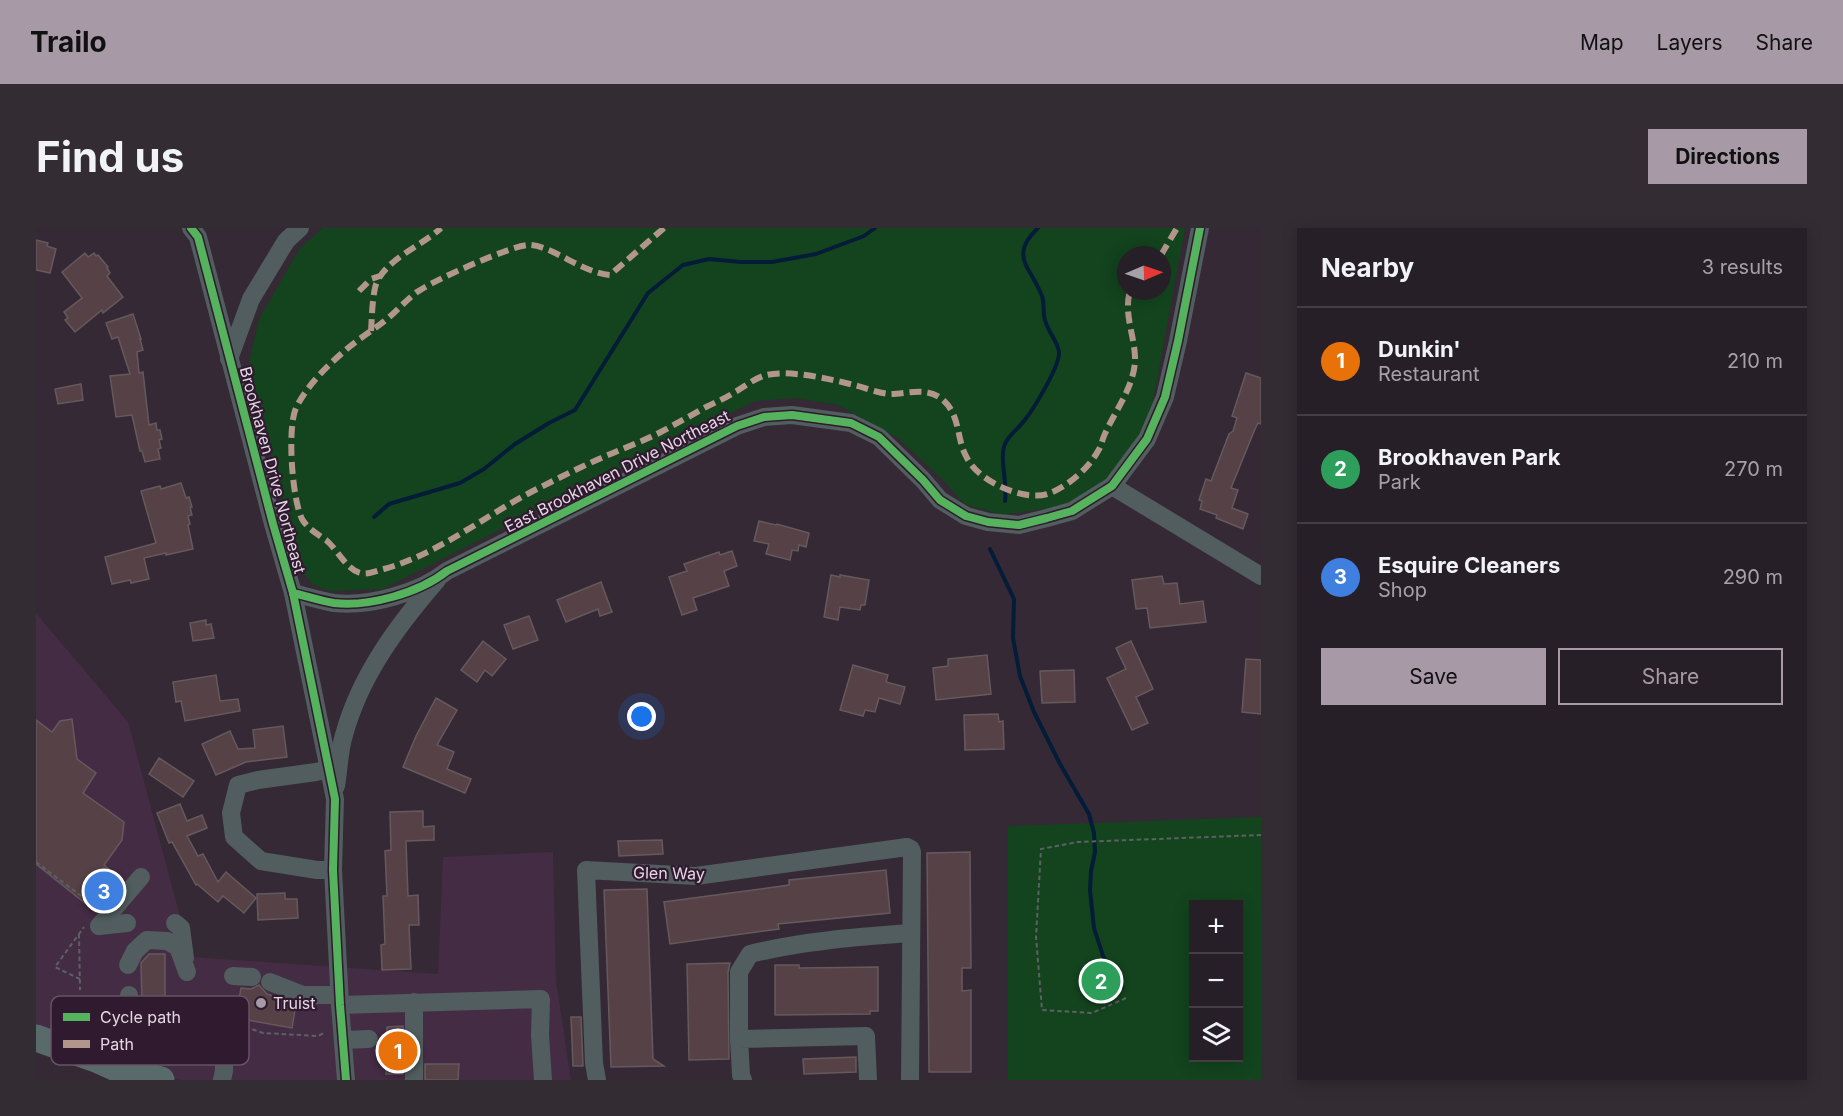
<!DOCTYPE html>
<html lang="en">
<head>
<meta charset="utf-8">
<style>
  :root { --surface:#271f27; --page:#332c33; --text:#f1f3f6; --muted:#a4a2a7; --line:#433d44; --accent:#a79aa6 }
  body { margin:0; font-family:Inter,sans-serif; background:var(--page); color:var(--text) }
  .controls { position:absolute; right:18px; bottom:18px; display:grid; overflow:hidden; border-radius:0px; box-shadow:0 3px 15px #0003 }
  .controls button { width:54px; height:54px; display:grid; place-items:center; padding:0; border:0; border-bottom:2px solid var(--line); background:var(--surface); color:var(--text); font:30px sans-serif }
  .compass { position:absolute; left:1081px; top:18px; width:54px; height:54px; border-radius:50%; background:var(--surface); box-shadow:0 3px 15px #0003; rotate:88deg }
  .you { position:absolute; left:606px; top:489px; width:21px; height:21px; margin:-15px; border:4px solid #fff; border-radius:50%; background:#1a73e8; box-shadow:0 0 0 9px #1a73e833 }
  .badge { display:grid; place-items:center; width:39px; height:39px; border-radius:50%; background:var(--accent); color:#fff; font-size:20px; font-weight:700 }
  .pin { position:absolute; translate:-50% -50%; border:3px solid #fff; box-shadow:0 2px 6px #0006 }
  .list { margin:0; padding:0; list-style:none }
  h2 { display:flex; justify-content:space-between; align-items:center; height:78px; margin:0; padding:0 24px; font-size:26px }
  h2 small { font-size:20px; font-weight:400; color:var(--muted) }
  .list li { display:grid; grid-template-columns:39px 1fr auto; gap:18px; align-items:center; box-sizing:border-box; height:108px; padding:0 24px; border-top:2px solid var(--line) }
  .list b { display:block; font-size:22px; white-space:nowrap }
  .list p { margin:0; font-size:20px; white-space:nowrap; color:var(--muted) }
  .list em { font-size:20px; font-style:normal; color:var(--muted) }
  .actions { display:flex; gap:12px; padding:18px 24px }
  .actions a { flex:1; padding:14px 0; border:2px solid var(--accent); border-radius:0px; text-align:center; font-size:21px; color:var(--accent) }
  .actions .main { background:var(--accent); color:#111 }
  .icon { flex:none; width:33px; height:33px; fill:none; stroke:currentColor; stroke-width:2; stroke-linecap:round; stroke-linejoin:round }
  .map { position:relative; flex:none; width:1225px; height:852px; overflow:hidden; border-radius:0px }
  header { display:flex; align-items:center; gap:36px; box-sizing:border-box; height:84px; padding:0 30px; background:var(--accent); color:#111 }
  header strong { font-size:28px }
  nav { display:flex; gap:33px; margin-inline-start:auto; font-size:21px }
  .intro { display:flex; align-items:center; justify-content:space-between; box-sizing:border-box; height:144px; padding:0 36px }
  h1 { margin:0; font-size:42px }
  .button { padding:15px 27px; border-radius:0px; background:var(--accent); color:#111; font-size:21px; font-weight:700 }
  main { display:flex; gap:36px; padding:0 36px }
  aside { flex:1; background:var(--surface); border-radius:0px; box-shadow:0 3px 15px #0003 }
  .map>svg:first-child { display:block }
  .built { fill:#442c44 }
  .green { fill:#13441e; fill-rule:evenodd }
  .lines { fill:none; stroke-linecap:round; stroke-linejoin:round }
  .stream { stroke:#051c39; stroke-width:4 }
  .building { fill:#564246; stroke:#65595d; stroke-width:1.5 }
  .path { stroke:#5c6164; stroke-width:2; stroke-dasharray:4.5 3; stroke-linecap:butt }
  .minor { stroke:#515d5e; stroke-width:18 }
  .highway { stroke:#596a6b; stroke-width:27 }
  .quiet { stroke:#b2968c; stroke-width:6; stroke-dasharray:12 6; stroke-linecap:butt }
  .cycleway-casing { stroke:#2f1a2f; stroke-width:11 }
  .cycleway { stroke:#56b35d; stroke-width:8 }
  .poi-dot { fill:#a79aa6; stroke:#2f1a2f; stroke-width:2 }
  .labels { text-anchor:middle; stroke-width:4.5; stroke-linejoin:round; paint-order:stroke }
  .street-label { font-size:16px; fill:#e5d7e4; stroke:#2f1a2f }
  .poi-label { font-size:16px; fill:#e5d7e4; stroke:#2f1a2f; text-anchor:start }
  .key { fill:#2f1a2f; stroke:#665365; stroke-width:1.5 }
  .key-label { font-size:16px; fill:#e5d7e4 }
</style>
</head>
<body>
<header>
<strong>Trailo</strong>
<nav><a>Map</a><a>Layers</a><a>Share</a></nav>
</header>
<div class="intro"><h1>Find us</h1><a class="button">Directions</a></div>
<main>
<div class="map">
<svg width="1225" height="852" viewBox="0 0 1225 852">
  <rect width="100%" height="100%" fill="#342934"/>
  <polygon class="built" points="0,385 92,494 155,729 402,746 407,629 517,624 520,753 535,852 146,852 0,818"/>
  <g class="green">
    <path d="M 287,0 L 1149,0 L 1116,179 L 1101,216 L 1066,255 L 1027,278 L 967,287 L 928,276 L 910,255 L 862,210 L 802,177 L 759,170 L 719,173 L 347,361 L 293,363 L 276,356 L 263,340 L 213,134 L 223,91 L 264,20 ZM 1090,27 L 1126,27 L 1126,63 L 1090,63 Z"/>
    <path d="M 1225,589 L 1225,852 L 972,852 L 972,598 ZM 1202,676 L 1202,830 L 1158,830 L 1158,676 Z"/>
  </g>
  <g class="lines">
    <g class="stream">
      <path d="M 969,273 C 972,255 962,227 970,214 C 974,206 982,201 988,193 C 997,182 1024,138 1023,124 C 1022,114 1013,105 1010,95 C 1006,87 1009,77 1006,68 C 995,39 972,28 1002,0"/>
      <polyline points="338,289 353,276 424,255 448,241 479,216 513,195 539,182 612,65 647,37 673,31 705,34 736,34 780,26 828,8 839,0"/>
      <polyline points="954,321 978,371 977,410 984,448 998,484 1024,536 1053,586 1058,605 1059,624 1055,643 1054,662 1058,700 1070,737 1086,760"/>
    </g>
  </g>
  <g class="building">
    <polygon points="0,12 12,15 11,18 20,21 14,45 0,42"/>
    <polygon points="49,25 52,29 58,25 60,28 62,27 72,39 71,40 74,45 71,48 87,69 67,85 66,82 39,104 29,92 32,90 28,84 46,70 26,44"/>
    <polygon points="97,86 105,111 104,111 107,122 101,124 103,145 107,144 113,197 120,195 121,202 124,202 126,211 123,212 125,220 122,221 124,231 109,234 106,223 104,223 96,187 80,189 74,148 94,146 82,109 76,111 70,95"/>
    <polygon points="1210,145 1225,150 1225,196 1222,195 1219,201 1195,260 1202,262 1196,280 1212,286 1207,301 1180,290 1181,287 1164,281 1166,273 1163,272 1170,251 1175,253 1193,206 1197,203 1201,190 1196,188"/>
    <polygon points="45,156 47,172 22,176 19,161"/>
    <polygon points="145,255 150,270 153,269 156,279 154,279 156,287 152,288 154,296 152,297 157,321 130,327 130,325 108,330 113,351 95,355 94,352 76,356 69,329 120,315 105,263 124,258 125,261"/>
    <polygon points="723,293 740,297 741,296 773,305 770,319 763,317 762,323 756,322 754,332 730,326 733,316 718,313"/>
    <polygon points="696,323 701,338 688,343 693,358 657,370 661,382 646,387 633,349 651,343 648,336 683,324 684,327"/>
    <polygon points="795,347 804,349 804,347 833,352 829,377 825,377 824,382 804,379 802,392 788,389"/>
    <polygon points="1126,348 1128,356 1141,355 1144,376 1167,373 1170,394 1114,400 1111,380 1100,381 1096,352"/>
    <polygon points="565,354 576,384 564,388 562,381 530,394 521,372"/>
    <polygon points="493,388 502,412 477,421 468,397"/>
    <polygon points="170,392 170,397 175,396 178,410 157,413 154,395"/>
    <polygon points="447,413 470,431 456,448 449,442 441,454 425,442"/>
    <polygon points="1095,413 1117,461 1100,469 1112,495 1096,502 1071,450 1090,441 1080,420"/>
    <polygon points="951,427 955,466 900,472 897,440 912,438 912,431"/>
    <polygon points="1210,431 1225,432 1225,486 1206,484"/>
    <polygon points="817,437 852,447 850,454 869,459 864,476 843,470 839,484 829,482 827,488 804,482"/>
    <polygon points="1038,442 1039,474 1006,475 1004,443"/>
    <polygon points="180,447 184,473 202,471 204,483 149,493 145,473 140,474 137,454"/>
    <polygon points="400,470 421,482 401,517 418,524 411,541 435,551 429,565 367,539 380,508"/>
    <polygon points="962,486 963,494 967,493 968,521 929,522 928,487"/>
    <polygon points="36,491 41,531 60,545 47,565 88,594 86,612 68,637 87,652 60,684 0,636 0,492 16,504 24,493"/>
    <polygon points="247,498 251,529 210,534 180,547 166,516 194,503 202,521 219,520 217,502"/>
    <polygon points="123,530 158,553 147,569 113,546"/>
    <polygon points="144,576 151,593 166,587 171,600 151,608 162,628 167,626 182,654 190,644 220,670 208,685 187,668 182,674 161,656 160,657 136,614 133,615 121,585"/>
    <polygon points="387,583 387,599 398,598 398,612 370,613 372,668 382,667 383,697 373,697 375,741 346,742 345,717 349,716 347,668 351,668 349,623 355,622 354,584"/>
    <polygon points="626,612 627,626 583,628 582,613"/>
    <polygon points="934,624 935,740 926,740 926,763 935,762 935,844 893,844 891,625"/>
    <polygon points="850,642 854,685 742,696 743,701 634,716 628,674 753,657 753,652"/>
    <polygon points="611,661 617,831 628,838 575,839 568,662"/>
    <polygon points="249,665 249,671 261,671 262,690 222,692 221,666"/>
    <polygon points="113,726 129,726 129,776 106,777 105,735"/>
    <polygon points="694,735 692,744 693,831 653,832 651,736"/>
    <polygon points="739,737 763,737 763,740 842,739 842,783 834,783 834,786 739,787"/>
    <polygon points="223,757 231,766 260,776 256,800 200,790 205,760 215,761"/>
    <polygon points="535,789 545,789 547,838 537,838"/>
    <polygon points="367,798 367,846 350,846 351,799"/>
    <polygon points="820,829 820,844 768,846 767,831"/>
    <polygon points="389,836 423,836 422,852 389,852"/>
  </g>
  <g class="lines">
    <g class="path">
      <polyline points="0,634 60,679"/>
      <polyline points="43,706 44,762"/>
      <polyline points="44,751 19,739 48,699"/>
      <polyline points="1090,770 1056,785 1006,782 1000,709 1005,621 1042,614 1225,607"/>
      <polyline points="195,794 227,805 282,808 288,805"/>
      <polyline points="86,807 89,798"/>
      <polyline points="128,818 151,821 158,819 155,809"/>
    </g>
    <g class="minor">
      <polyline points="155,0 162,9 237,296 257,365 299,571 297,642 304,777 310,852"/>
      <polyline points="193,131 215,71 250,13 264,0"/>
      <polyline points="1076,258 1225,348"/>
      <path d="M 257,365 C 270,368 285,373 298,375 C 333,379 383,365 411,343 L 701,198 L 728,189 L 756,187 L 815,195 L 843,209 L 887,252 L 904,272 L 930,288 L 952,294 L 983,297 L 1011,290 L 1036,283 L 1076,258 L 1111,211 L 1129,169 L 1142,113 L 1164,0"/>
      <polyline points="292,541 280,544 222,552 202,557 195,585 198,609 225,633 281,642 297,642"/>
      <path d="M 300,558 C 303,541 303,523 308,507 C 324,448 361,398 401,352"/>
      <polyline points="139,695 145,700 149,730"/>
      <polyline points="63,698 105,649"/>
      <polyline points="63,698 91,695"/>
      <polyline points="92,737 99,723 111,712 131,713 142,719 151,744"/>
      <polyline points="197,748 216,749"/>
      <polyline points="234,754 267,767 303,767"/>
      <polyline points="378,774 378,852"/>
      <polyline points="304,777 505,771 504,807 507,852"/>
      <path d="M 703,811 L 703,744 L 714,726 C 766,713 821,709 875,705"/>
      <polyline points="307,812 333,811"/>
      <polyline points="60,831 68,777 92,782 93,767"/>
      <polyline points="186,852 188,843 188,816"/>
      <polyline points="561,852 558,835 550,642 660,648 871,619 875,621 876,624 874,852"/>
      <polyline points="707,852 705,847 703,811 830,808 832,852"/>
    </g>
    <polyline class="highway" points="0,810 60,831 80,840 125,852"/>
    <g class="quiet">
      <path d="M 628,0 L 574,47 C 546,45 514,16 492,17 C 474,18 396,53 381,64 C 370,72 362,82 351,91 C 339,101 325,109 312,120 C 293,136 271,157 260,180 C 251,200 256,271 266,291 C 271,300 281,306 290,312 C 301,321 310,341 324,345 C 332,347 340,343 348,341 C 402,326 447,289 497,263 C 523,250 550,236 577,225 C 591,219 607,213 621,206 C 638,197 654,188 670,179 C 680,174 690,170 699,164 C 708,159 716,152 727,148 C 750,140 798,152 822,158 C 832,161 843,165 853,166 C 872,166 891,158 907,172 C 925,188 920,211 931,230 C 943,254 990,275 1014,265 C 1032,258 1053,240 1062,223 C 1065,219 1066,213 1068,208 C 1078,184 1097,161 1099,134 C 1100,110 1087,87 1094,63"/>
      <polyline points="1125,27 1141,0"/>
      <polyline points="323,63 335,51 344,48"/>
      <path d="M 335,103 C 336,89 336,74 339,60 C 345,33 386,18 405,0"/>
    </g>
    <g class="cycleway-casing">
      <g id="cycleway">
        <polyline points="155,0 162,9 237,296 257,365 299,571 297,642 304,777 310,852"/>
        <path d="M 257,365 C 270,368 285,373 298,375 C 333,379 383,365 411,343 L 701,198 L 728,189 L 756,187 L 815,195 L 843,209 L 887,252 L 904,272 L 930,288 L 952,294 L 983,297 L 1011,290 L 1036,283 L 1076,258 L 1111,211 L 1129,169 L 1142,113 L 1164,0"/>
      </g>
    </g>
    <use href="#cycleway" class="cycleway"/>
  </g>
  <circle class="poi-dot" cx="225" cy="775" r="6"/>
  <g class="labels">
    <g class="street-label">
      <text transform="translate(237 242) rotate(75)" y="6">Brookhaven Drive Northeast</text>
      <text transform="translate(581 243) rotate(-27)" y="6">East Brookhaven Drive Northeast</text>
      <text transform="translate(633 645) rotate(1)" y="6">Glen Way</text>
    </g>
    <g class="poi-label">
      <text x="237" y="781">Truist</text>
    </g>
  </g>
  <rect x="15" y="768" width="198" height="69" rx="9" class="key"/>
  <rect x="27" y="785" width="27" height="8" fill="#56b35d"/>
  <rect x="27" y="812" width="27" height="8" fill="#b2968c"/>
  <g class="key-label">
    <text x="64" y="795">Cycle path</text>
    <text x="64" y="822">Path</text>
  </g>
</svg>
<div class="controls">
<button>+</button>
<button>−</button>
<button><svg class="icon" aria-label="layers" viewBox="0 0 24 24"><path d="M12 4l9 5-9 5-9-5zM3 14l9 5 9-5"/></svg></button>
</div>
<svg class="compass" viewBox="-18 -18 36 36"><path d="M0-13l5 13h-10z" fill="#e53935"/><path d="M0 13l5-13h-10z" fill="#a4a2a7"/></svg>
<div class="you"></div>
<div class="pin badge" style="left:362px;top:823px;background:#e8710a">1</div>
<div class="pin badge" style="left:1065px;top:753px;background:#2e9e5b">2</div>
<div class="pin badge" style="left:68px;top:663px;background:#3f7fe0">3</div>
</div>
<aside>
<h2>Nearby<small>3 results</small></h2>
<ul class="list">
<li><span class="badge" style="background:#e8710a">1</span><div><b>Dunkin'</b><p>Restaurant</p></div><em>210 m</em></li>
<li><span class="badge" style="background:#2e9e5b">2</span><div><b>Brookhaven Park</b><p>Park</p></div><em>270 m</em></li>
<li><span class="badge" style="background:#3f7fe0">3</span><div><b>Esquire Cleaners</b><p>Shop</p></div><em>290 m</em></li>
</ul>
<div class="actions"><a class="main">Save</a><a>Share</a></div>
</aside>
</main>
</body>
</html>
